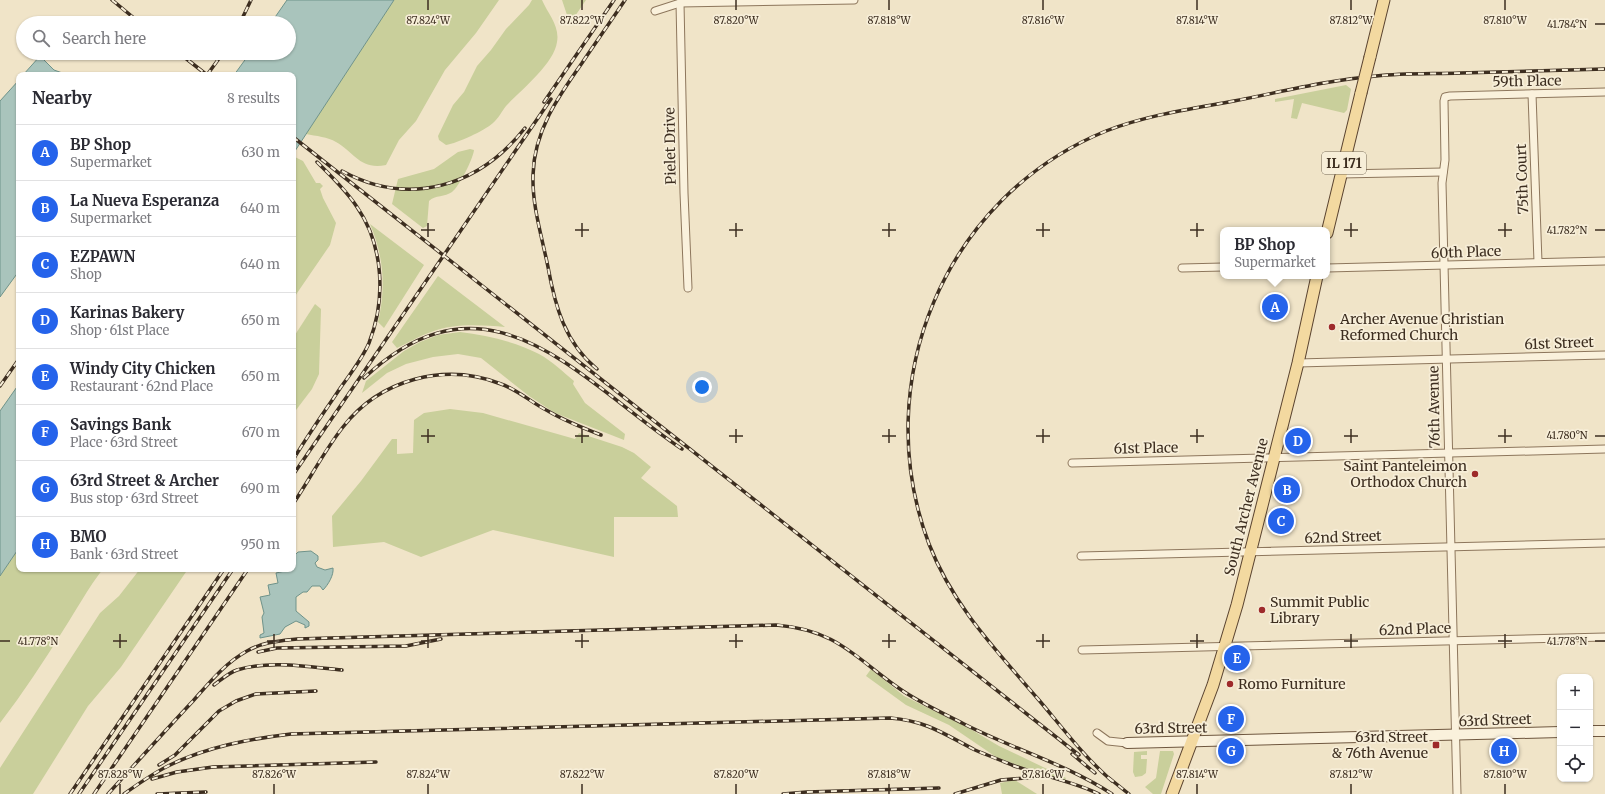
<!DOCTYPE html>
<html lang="en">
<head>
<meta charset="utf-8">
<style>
  :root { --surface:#fff; --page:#f7f7f7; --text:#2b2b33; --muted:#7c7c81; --line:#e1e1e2; --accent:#2563eb }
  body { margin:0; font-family:Merriweather,serif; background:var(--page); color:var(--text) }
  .controls { position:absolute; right:12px; bottom:12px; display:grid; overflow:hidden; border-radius:8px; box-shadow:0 1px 3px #0004 }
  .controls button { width:36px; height:36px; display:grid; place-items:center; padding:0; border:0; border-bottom:1px solid var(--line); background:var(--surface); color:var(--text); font:20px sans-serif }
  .you { position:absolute; left:702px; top:387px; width:14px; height:14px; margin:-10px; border:3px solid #fff; border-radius:50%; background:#1a73e8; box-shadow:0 0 0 6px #1a73e833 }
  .badge { display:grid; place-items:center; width:26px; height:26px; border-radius:50%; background:var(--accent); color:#fff; font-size:13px; font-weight:700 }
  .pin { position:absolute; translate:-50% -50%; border:2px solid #fff; box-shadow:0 1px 4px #0006 }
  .popup { position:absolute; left:1220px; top:227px; width:110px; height:52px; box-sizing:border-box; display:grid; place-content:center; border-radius:8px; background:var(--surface); filter:drop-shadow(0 1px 3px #0005); font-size:13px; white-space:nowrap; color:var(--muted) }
  .popup b { font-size:15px; color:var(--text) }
  .popup::after { content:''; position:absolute; left:50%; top:100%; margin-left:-8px; border:8px solid transparent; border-top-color:var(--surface) }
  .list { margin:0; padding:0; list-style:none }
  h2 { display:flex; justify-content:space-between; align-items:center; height:52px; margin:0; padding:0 16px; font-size:17px }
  h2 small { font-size:13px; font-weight:400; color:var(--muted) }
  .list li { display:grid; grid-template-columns:26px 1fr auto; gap:12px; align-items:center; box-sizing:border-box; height:56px; padding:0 16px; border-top:1px solid var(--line) }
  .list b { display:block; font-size:15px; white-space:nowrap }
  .list p { margin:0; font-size:13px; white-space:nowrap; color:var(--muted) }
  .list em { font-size:13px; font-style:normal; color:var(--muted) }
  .icon { flex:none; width:22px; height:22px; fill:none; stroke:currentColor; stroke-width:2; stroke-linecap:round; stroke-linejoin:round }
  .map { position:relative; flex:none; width:1605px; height:794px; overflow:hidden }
  .search { position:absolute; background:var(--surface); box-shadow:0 1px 3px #0004; left:16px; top:16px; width:280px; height:44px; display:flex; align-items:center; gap:10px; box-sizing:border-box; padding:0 14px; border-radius:22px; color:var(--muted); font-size:15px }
  .panel { position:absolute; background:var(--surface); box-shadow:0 1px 3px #0004; left:16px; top:72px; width:280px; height:500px; border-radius:8px }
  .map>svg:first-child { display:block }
  .green { fill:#c9cf9b }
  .water { fill:#a9c4bc; stroke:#6f938a }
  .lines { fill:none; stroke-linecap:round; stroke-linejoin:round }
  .street-casing { stroke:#8d765c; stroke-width:9 }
  .secondary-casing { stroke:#6f573f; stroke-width:12 }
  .primary-casing { stroke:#5b4430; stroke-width:13 }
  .street { stroke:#faf1dc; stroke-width:7 }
  .secondary { stroke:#faf1dc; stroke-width:10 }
  .primary { stroke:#f3d9a0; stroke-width:11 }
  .rail-casing { stroke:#3d2e20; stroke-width:3.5 }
  .rail { stroke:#f7eed8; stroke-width:2; stroke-dasharray:6; stroke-linecap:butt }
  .primary-bridge-casing { stroke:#5b4430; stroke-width:13; stroke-linecap:butt }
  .primary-bridge { stroke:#f3d9a0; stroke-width:11 }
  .ticks { fill:none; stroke:#3d2e20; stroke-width:1.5 }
  .poi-dot { fill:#9e2a2b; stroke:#f7eed8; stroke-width:1.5 }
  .labels { text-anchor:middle; stroke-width:3.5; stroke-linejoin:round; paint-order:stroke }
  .shield { fill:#f7eed8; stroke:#756857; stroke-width:1 }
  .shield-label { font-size:13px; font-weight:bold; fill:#3d2e20 }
  .street-label { font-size:14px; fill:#3d2e20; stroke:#f7eed8 }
  .poi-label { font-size:14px; fill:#3d2e20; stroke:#f7eed8; text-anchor:start }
  .ticks-label { font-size:10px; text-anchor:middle; fill:#3d2e20; stroke:#f7eed8; stroke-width:3.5; stroke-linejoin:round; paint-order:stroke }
</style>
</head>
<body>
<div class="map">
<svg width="1605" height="794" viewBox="0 0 1605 794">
  <rect width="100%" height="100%" fill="#f0e4c8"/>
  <g class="green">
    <path d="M 394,0 L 499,0 L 476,33 L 445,70 L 416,121 L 399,140 L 386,165 C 360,170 355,153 336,142 C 328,137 316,136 306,134 Z"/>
    <path d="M 532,0 L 542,0 C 548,14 560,26 557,42 C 554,64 521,90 506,106 C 502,111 498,119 493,123 C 484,131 458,143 446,145 L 439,140 L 438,136 L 453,105 L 464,92 L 477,66 L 491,50 L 506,29 L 529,5 Z"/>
    <polygon points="562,0 586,0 571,22 568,23 567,15"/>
    <polygon points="1346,85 1351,89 1347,110 1344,113 1302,103 1297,119 1291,118 1294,99 1275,102 1275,99"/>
    <path d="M 470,149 L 474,150 C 473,159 459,187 452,192 C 445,197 435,195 429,201 L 427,226 L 423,228 L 392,204 L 398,179 L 434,169 L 458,152 Z"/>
    <polygon points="293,156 303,161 316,183 320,183 323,186 320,189 323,198 336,223 330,245 293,299"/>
    <path d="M 370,224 L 424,265 L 384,328 L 378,322 C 386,288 384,257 370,224 Z"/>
    <path d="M 438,276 L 505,327 C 481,325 454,323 431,332 C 419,336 408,343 397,348 L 392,342 Z"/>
    <polygon points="315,304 321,309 319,374 312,389 293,414 293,338"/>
    <path d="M 460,332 C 487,335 515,342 539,354 C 552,361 563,372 574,381 L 573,384 L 585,403 L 625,434 L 624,440 L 555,413 L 529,396 L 481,358 L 458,354 L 433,357 L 406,364 L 387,373 L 362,393 L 366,381 L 404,351 L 420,342 L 438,335 Z"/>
    <polygon points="450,409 483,413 575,439 579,433 622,447 634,453 651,467 641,478 677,506 678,517 614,517 614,557 493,530 421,557 384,542 333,547 332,516 361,481 392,439 397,439 397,454 413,453 414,420 424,413"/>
    <path d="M 19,548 L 19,569 L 103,569 C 88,588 77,609 64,629 C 44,661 23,693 0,723 L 0,576 Z"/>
    <polygon points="140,569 188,569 121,667 88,706 33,794 0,794 0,768 100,613 119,596"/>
    <polygon points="871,669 904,696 967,727 999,746 1066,778 1065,780 1027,769 996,757 949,725 906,705 866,676"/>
    <polygon points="1147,751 1147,755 1141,755 1141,759 1147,759 1146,773 1142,776 1135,777 1133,772 1134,752"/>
    <polygon points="1160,751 1173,751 1174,754 1161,794 1153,794 1145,787 1156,778"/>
    <polygon points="1015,780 1037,794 1002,794 1000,783"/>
  </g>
  <g class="water">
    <polygon points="287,0 394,0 293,154 293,75 234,75 250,53 289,53 289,23 271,23"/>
    <polygon points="40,56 54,70 68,75 23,75"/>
    <polygon points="19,80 19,271 0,297 0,101"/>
    <polygon points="19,384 19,548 0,576 0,411"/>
    <path d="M 311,551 L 318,556 L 318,560 L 315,563 L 317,567 L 325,570 L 333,568 C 334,575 328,585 323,590 L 320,586 L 312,586 L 307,592 L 303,592 L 296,597 L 296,611 L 309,622 L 309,626 L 305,628 L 305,625 L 296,621 L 285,627 L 280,634 L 260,638 L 260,635 L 264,633 L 262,617 L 264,613 L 260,597 L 270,595 L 268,585 L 278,583 L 276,573 L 285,571 L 285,569 L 293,569 L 293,557 L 298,552 Z"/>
  </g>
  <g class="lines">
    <g class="street-casing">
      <g id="street">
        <polyline points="680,3 684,193 688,288"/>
        <polyline points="655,11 680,3 854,0"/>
        <polyline points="1532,94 1538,262"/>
        <polyline points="1341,174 1443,172"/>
        <polyline points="1182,268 1223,267"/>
        <polyline points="1327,268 1605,261"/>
        <polyline points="1298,363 1605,355"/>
        <polyline points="1072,463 1605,449"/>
        <polyline points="1081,556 1605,543"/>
        <polyline points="1082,650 1605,637"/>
        <polyline points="1097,733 1108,741 1127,743"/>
        <polyline points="1457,794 1442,183 1445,160 1444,101 1445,97 1450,96 1605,92"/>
      </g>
    </g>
    <g class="secondary-casing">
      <g id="secondary">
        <polyline points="1590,731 1605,731"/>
        <polyline points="1127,743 1560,732"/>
      </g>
    </g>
    <g class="primary-casing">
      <g id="primary">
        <polyline points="1370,57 1384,0"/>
        <polyline points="1327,233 1361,93"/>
        <polyline points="1172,794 1213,685 1237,605 1298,363 1317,276"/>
      </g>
    </g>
    <use href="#street" class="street"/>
    <use href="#secondary" class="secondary"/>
    <use href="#primary" class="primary"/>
    <g class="rail-casing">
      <g id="rail">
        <polyline points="112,0 140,23"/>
        <polyline points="240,23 251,0"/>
        <polyline points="179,53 207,75"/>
        <polyline points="207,75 223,53"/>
        <polyline points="544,102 614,0"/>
        <polyline points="293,137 1079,755"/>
        <path d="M 342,171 C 410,208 479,186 525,128"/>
        <path d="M 597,369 C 565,343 555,306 548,267 C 542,237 532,206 533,175 C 534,131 558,97 582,63 C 596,42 611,21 625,0"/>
        <path d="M 364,378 C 489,261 578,379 682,449"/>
        <polyline points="0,386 19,359"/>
        <path d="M 293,460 C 308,435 325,411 341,387 C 351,373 362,359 369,343 C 386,300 384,246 357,207 C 346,190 331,176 317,162"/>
        <polyline points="293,475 551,99"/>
        <path d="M 293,504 C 310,479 324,451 343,427 C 380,379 445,362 501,384 C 518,390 532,403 548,411 C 565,421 583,428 601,435"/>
        <polyline points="258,652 277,648 406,646 441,639"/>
        <path d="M 214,685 C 221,680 228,673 237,670 C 270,660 309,667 342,670"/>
        <polyline points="1072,754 1095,773"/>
        <polyline points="159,765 175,755 219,711 236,701 256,694 316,691"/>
        <polyline points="1109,778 1129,794"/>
        <polyline points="152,779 177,772 213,767 376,762"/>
        <path d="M 1112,781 C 1084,757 1062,727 1038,699 C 996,650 953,606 929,544 C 868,383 944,197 1106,131 C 1147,115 1191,109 1234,101 C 1281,92 1328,80 1376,76 C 1404,73 1433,74 1461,73 C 1509,72 1557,70 1605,69"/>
        <polyline points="70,794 224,569"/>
        <polyline points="79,794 233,569"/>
        <polyline points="94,794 248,569"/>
        <path d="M 108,794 C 136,763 164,732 193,701 C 209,683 225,663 247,651 C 263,642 279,641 297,639 L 776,625 C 837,630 854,657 900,689 C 920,703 943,713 964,724 C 1013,749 1066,764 1112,794"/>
        <path d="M 124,794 C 138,784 152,774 168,766 C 206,747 249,739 291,734 L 890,718 C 927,721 944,734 975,750 C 987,755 1000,760 1012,765 C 1041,776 1072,781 1099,794"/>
        <polyline points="157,794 206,792"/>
        <polyline points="783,794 807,792 939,788"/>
        <polyline points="955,794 1001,780 1038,777"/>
      </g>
    </g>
    <use href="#rail" class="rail"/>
    <g class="primary-bridge-casing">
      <polyline id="primary-bridge" points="1361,93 1370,57"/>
    </g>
    <use href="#primary-bridge" class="primary-bridge"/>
  </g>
  <path class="ticks" d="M 428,0 L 428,10M 582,0 L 582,10M 736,0 L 736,10M 889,0 L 889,10M 1043,0 L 1043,10M 1197,0 L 1197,10M 1351,0 L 1351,10M 1505,0 L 1505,10M 1595,24 L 1605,24M 428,223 L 428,237M 582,223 L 582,237M 736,223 L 736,237M 889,223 L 889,237M 1043,223 L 1043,237M 1197,223 L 1197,237M 1351,223 L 1351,237M 1505,223 L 1505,237M 421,230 L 435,230M 575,230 L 589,230M 729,230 L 743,230M 882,230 L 896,230M 1036,230 L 1050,230M 1190,230 L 1204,230M 1344,230 L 1358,230M 1498,230 L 1512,230M 1595,230 L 1605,230M 428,429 L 428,443M 582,429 L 582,443M 736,429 L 736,443M 889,429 L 889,443M 1043,429 L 1043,443M 1197,429 L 1197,443M 1351,429 L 1351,443M 1505,429 L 1505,443M 421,436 L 435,436M 575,436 L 589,436M 729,436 L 743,436M 882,436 L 896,436M 1036,436 L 1050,436M 1190,436 L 1204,436M 1344,436 L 1358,436M 1498,436 L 1512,436M 1595,436 L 1605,436M 120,634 L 120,648M 274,634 L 274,648M 428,634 L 428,648M 582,634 L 582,648M 736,634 L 736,648M 889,634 L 889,648M 1043,634 L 1043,648M 1197,634 L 1197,648M 1351,634 L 1351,648M 1505,634 L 1505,648M 0,641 L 10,641M 113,641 L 127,641M 267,641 L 281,641M 421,641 L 435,641M 575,641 L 589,641M 729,641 L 743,641M 882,641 L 896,641M 1036,641 L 1050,641M 1190,641 L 1204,641M 1344,641 L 1358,641M 1498,641 L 1512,641M 1595,641 L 1605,641M 120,784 L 120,794M 274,784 L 274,794M 428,784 L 428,794M 582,784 L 582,794M 736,784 L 736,794M 889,784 L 889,794M 1043,784 L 1043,794M 1197,784 L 1197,794M 1351,784 L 1351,794M 1505,784 L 1505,794"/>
  <g class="poi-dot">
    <circle cx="1332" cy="327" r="4"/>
    <circle cx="1475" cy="474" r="4"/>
    <circle cx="1262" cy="610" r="4"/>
    <circle cx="1230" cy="684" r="4"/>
    <rect x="1432" y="741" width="8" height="8" rx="2"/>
  </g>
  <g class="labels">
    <rect class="shield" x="1322" y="152" width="44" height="22" rx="3"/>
    <g class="shield-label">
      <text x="1344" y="168">IL 171</text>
    </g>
    <g class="street-label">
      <text transform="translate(1527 81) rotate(-1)" y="5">59th Place</text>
      <text transform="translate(670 146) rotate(-91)" y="5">Pielet Drive</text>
      <text transform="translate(1522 179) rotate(-92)" y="5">75th Court</text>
      <text transform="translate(1466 252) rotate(-2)" y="5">60th Place</text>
      <text transform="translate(1559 343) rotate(-2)" y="5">61st Street</text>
      <text transform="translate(1434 407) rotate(-91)" y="5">76th Avenue</text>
      <text transform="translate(1146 448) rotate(-1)" y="5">61st Place</text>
      <text transform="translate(1246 507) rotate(-76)" y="5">South Archer Avenue</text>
      <text transform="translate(1343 537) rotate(-2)" y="5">62nd Street</text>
      <text transform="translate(1415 629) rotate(-2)" y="5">62nd Place</text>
      <text transform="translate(1495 720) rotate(-2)" y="5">63rd Street</text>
      <text transform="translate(1171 728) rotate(-1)" y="5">63rd Street</text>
    </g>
    <g class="poi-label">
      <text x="1340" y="324">Archer Avenue Christian<tspan x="1340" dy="16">Reformed Church</tspan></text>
      <text x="1467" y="471" text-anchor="end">Saint Panteleimon<tspan x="1467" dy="16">Orthodox Church</tspan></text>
      <text x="1270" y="607">Summit Public<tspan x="1270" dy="16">Library</tspan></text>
      <text x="1238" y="689">Romo Furniture</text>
      <text x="1428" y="742" text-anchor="end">63rd Street<tspan x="1428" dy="16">&amp; 76th Avenue</tspan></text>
    </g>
  </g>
  <g class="ticks-label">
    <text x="428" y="24">87.824°W</text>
    <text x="582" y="24">87.822°W</text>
    <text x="736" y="24">87.820°W</text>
    <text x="889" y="24">87.818°W</text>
    <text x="1043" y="24">87.816°W</text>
    <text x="1197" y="24">87.814°W</text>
    <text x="1351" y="24">87.812°W</text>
    <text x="1505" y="24">87.810°W</text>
    <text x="1567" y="28">41.784°N</text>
    <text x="1567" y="234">41.782°N</text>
    <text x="1567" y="439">41.780°N</text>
    <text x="38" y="645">41.778°N</text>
    <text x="1567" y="645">41.778°N</text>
    <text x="120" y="778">87.828°W</text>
    <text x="274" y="778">87.826°W</text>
    <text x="428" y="778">87.824°W</text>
    <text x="582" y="778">87.822°W</text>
    <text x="736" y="778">87.820°W</text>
    <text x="889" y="778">87.818°W</text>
    <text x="1043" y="778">87.816°W</text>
    <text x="1197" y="778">87.814°W</text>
    <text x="1351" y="778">87.812°W</text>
    <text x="1505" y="778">87.810°W</text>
  </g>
</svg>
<div class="controls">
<button>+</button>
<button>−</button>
<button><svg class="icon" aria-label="locate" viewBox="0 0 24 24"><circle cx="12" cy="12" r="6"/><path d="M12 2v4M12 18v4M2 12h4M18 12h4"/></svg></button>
</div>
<div class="you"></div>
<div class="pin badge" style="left:1275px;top:307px">A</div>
<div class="popup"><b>BP Shop</b>Supermarket</div>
<div class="pin badge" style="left:1287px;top:490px">B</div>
<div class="pin badge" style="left:1281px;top:521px">C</div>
<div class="pin badge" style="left:1298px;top:441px">D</div>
<div class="pin badge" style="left:1237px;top:658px">E</div>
<div class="pin badge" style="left:1231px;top:719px">F</div>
<div class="pin badge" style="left:1231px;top:751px">G</div>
<div class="pin badge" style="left:1504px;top:751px">H</div>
<div class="search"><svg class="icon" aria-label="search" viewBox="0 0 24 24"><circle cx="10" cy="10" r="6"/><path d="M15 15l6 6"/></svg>Search here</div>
<section class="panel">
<h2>Nearby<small>8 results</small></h2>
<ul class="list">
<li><span class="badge">A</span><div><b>BP Shop</b><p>Supermarket</p></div><em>630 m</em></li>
<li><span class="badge">B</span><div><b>La Nueva Esperanza</b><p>Supermarket</p></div><em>640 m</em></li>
<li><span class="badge">C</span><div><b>EZPAWN</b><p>Shop</p></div><em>640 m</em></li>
<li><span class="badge">D</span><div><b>Karinas Bakery</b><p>Shop · 61st Place</p></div><em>650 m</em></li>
<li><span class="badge">E</span><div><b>Windy City Chicken</b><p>Restaurant · 62nd Place</p></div><em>650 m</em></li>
<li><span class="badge">F</span><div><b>Savings Bank</b><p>Place · 63rd Street</p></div><em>670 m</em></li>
<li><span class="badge">G</span><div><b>63rd Street &amp; Archer</b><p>Bus stop · 63rd Street</p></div><em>690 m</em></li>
<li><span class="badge">H</span><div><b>BMO</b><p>Bank · 63rd Street</p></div><em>950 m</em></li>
</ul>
</section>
</div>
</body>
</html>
